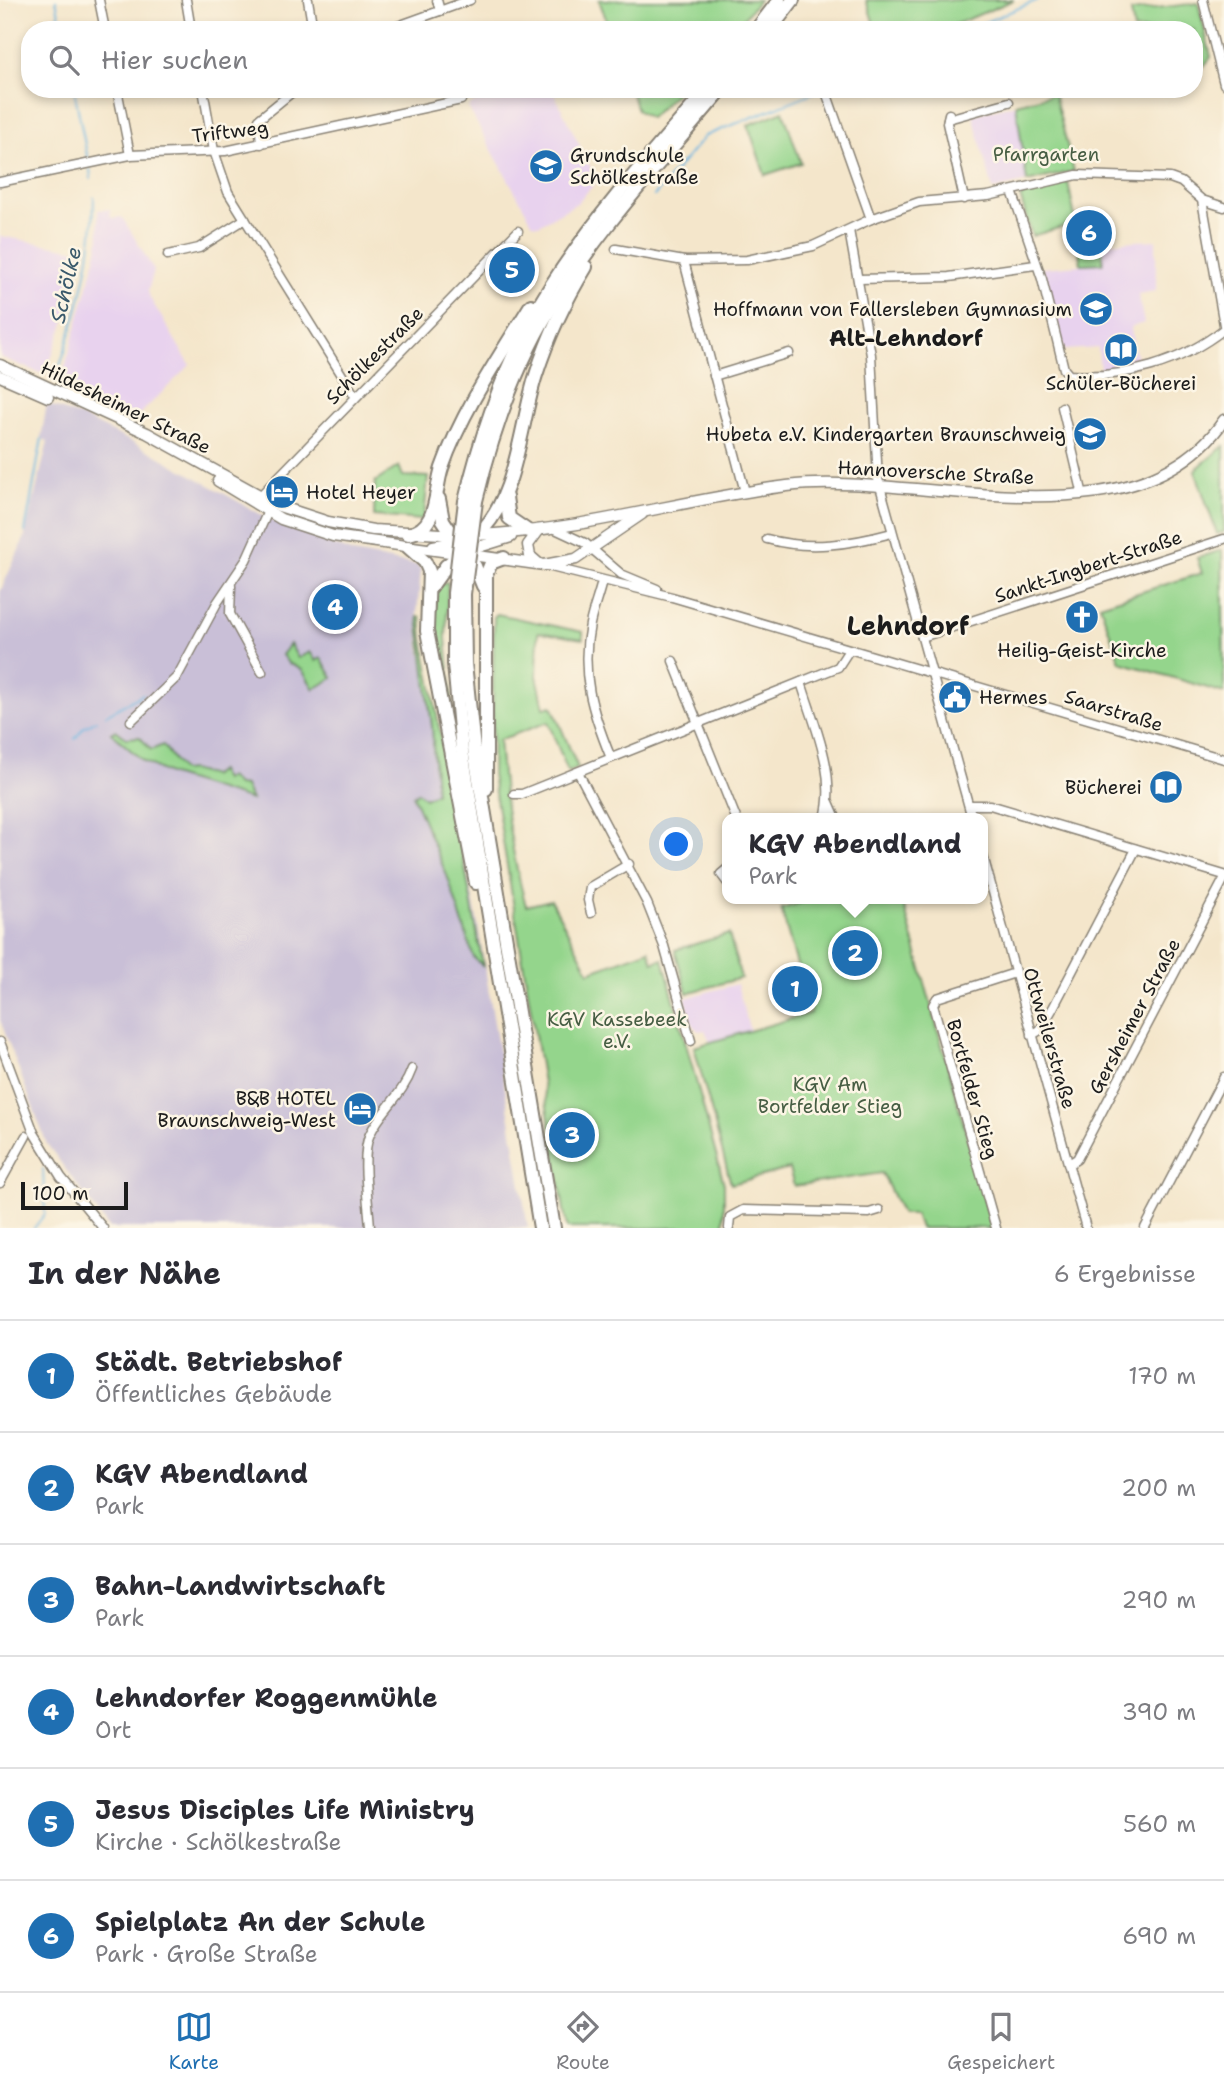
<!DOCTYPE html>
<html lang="de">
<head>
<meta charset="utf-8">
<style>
  :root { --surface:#fff; --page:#f2f2f3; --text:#2b2b33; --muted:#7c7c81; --line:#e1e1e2; --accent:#1f6fb2 }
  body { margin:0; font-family:"Shantell Sans",sans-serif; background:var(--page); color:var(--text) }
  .scale { position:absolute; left:21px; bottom:18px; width:107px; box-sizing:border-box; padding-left:7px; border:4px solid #1c1c1c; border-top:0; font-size:19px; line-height:24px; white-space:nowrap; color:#1c1c1c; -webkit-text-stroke:5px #fcf5e5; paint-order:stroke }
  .you { position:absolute; left:677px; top:845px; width:24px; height:24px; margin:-18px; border:5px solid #fff; border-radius:50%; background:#1a73e8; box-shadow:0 0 0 10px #1a73e833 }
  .badge { display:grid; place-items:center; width:46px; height:46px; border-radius:50%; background:var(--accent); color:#fff; font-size:23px; font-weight:700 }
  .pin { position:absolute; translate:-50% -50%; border:4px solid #fff; box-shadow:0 2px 7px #0006 }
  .popup { position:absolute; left:722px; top:813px; width:266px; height:91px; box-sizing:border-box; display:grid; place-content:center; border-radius:14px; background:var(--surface); filter:drop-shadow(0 2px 5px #0005); font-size:23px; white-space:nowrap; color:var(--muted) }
  .popup b { font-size:26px; color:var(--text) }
  .popup::after { content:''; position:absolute; left:50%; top:100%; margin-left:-14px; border:14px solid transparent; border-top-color:var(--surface) }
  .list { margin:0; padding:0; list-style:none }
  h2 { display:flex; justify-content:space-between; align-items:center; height:91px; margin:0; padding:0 28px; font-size:30px }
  h2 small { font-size:23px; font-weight:400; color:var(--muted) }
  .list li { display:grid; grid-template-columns:46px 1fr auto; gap:21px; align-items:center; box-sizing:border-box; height:112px; padding:0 28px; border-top:2px solid var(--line) }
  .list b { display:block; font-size:26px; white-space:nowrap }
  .list p { margin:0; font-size:23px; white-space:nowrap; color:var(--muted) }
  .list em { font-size:23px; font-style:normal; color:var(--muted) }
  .icon { flex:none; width:38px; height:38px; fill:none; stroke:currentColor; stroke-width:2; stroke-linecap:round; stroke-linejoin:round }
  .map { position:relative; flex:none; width:1224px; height:1228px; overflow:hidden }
  .search { position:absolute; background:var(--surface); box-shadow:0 4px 10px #0003; left:21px; right:21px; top:21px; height:77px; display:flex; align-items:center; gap:18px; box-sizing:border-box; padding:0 24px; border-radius:28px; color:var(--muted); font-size:26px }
  .sheet { height:763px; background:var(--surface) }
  nav { display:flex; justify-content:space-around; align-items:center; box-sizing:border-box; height:98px; border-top:2px solid var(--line); background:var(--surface); font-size:19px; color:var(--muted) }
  nav a { display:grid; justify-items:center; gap:4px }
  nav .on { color:var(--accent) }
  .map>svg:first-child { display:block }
  .built { fill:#e8d2ee }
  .industrial { fill:#c9bfd7 }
  .green { fill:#94d58c; stroke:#587854; stroke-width:2 }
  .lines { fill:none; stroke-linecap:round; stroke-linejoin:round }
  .stream { stroke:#67b4e1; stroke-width:2 }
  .minor-casing { stroke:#888174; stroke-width:11 }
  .major-casing { stroke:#888174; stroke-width:13 }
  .highway-casing { stroke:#888174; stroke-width:16 }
  .minor { stroke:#fff; stroke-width:8 }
  .major { stroke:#fff; stroke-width:10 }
  .highway { stroke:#fff; stroke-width:12 }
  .highway-bridge-casing { stroke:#888174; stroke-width:16; stroke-linecap:butt }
  .highway-bridge { stroke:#fff; stroke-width:12 }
  .labels { text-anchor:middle; stroke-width:5; stroke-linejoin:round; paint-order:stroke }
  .street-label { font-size:19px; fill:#1c1c1c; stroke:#fcf5e5 }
  .park-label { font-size:19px; fill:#465d43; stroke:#fcf5e5 }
  .poi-label { font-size:19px; fill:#1c1c1c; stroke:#fcf5e5; text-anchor:end }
  .water-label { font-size:21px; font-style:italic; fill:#3a596b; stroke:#fcf5e5 }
  .quarter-label { font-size:23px; font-weight:bold; fill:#1c1c1c; stroke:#fcf5e5 }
  .district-label { font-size:26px; font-weight:bold; fill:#1c1c1c; stroke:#fcf5e5 }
</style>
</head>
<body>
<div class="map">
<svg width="1224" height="1228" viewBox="0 0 1224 1228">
  <rect width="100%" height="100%" fill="#fcf5e5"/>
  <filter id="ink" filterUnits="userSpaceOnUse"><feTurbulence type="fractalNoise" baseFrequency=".0143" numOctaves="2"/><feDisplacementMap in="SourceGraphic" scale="14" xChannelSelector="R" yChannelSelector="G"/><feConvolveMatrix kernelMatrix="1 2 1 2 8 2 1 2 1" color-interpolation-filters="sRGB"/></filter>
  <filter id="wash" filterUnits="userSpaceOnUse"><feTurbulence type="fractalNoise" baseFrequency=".00686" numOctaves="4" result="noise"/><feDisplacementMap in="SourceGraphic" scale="28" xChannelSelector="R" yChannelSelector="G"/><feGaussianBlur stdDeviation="1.57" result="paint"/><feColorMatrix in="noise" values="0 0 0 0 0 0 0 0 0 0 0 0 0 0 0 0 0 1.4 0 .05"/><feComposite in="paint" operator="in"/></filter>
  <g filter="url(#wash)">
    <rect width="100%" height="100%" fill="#f4e6cb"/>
    <g class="built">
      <polygon points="531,89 552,89 597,181 577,203 539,225 533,224 468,107 477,101"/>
      <polygon points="1016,104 1027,182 993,190 973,115"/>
      <polygon points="110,209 111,218 122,217 154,270 148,291 150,298 190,365 134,420 59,388 93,268 99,241 98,210"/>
      <polygon points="0,236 82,251 67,315 45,375 0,357"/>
      <polygon points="1156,240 1156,291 1138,294 1144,323 1130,327 1138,365 1100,370 1098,348 1065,350 1052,314 1042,268 1103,263 1102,243"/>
      <polygon points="737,984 750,1031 710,1042 705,1030 699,1031 693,1026 685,998"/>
    </g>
    <polygon class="industrial" points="47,404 86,419 142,447 269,519 353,553 417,565 421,570 417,613 420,647 476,914 528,1228 109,1228 47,1144 0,1020 0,592 24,539 48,442 41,438"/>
    <g class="green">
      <polygon points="599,0 759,0 734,30 610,30"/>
      <polygon points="866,0 1014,0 942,30 876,30"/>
      <polygon points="1198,3 1211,57 1204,66 1194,68 1194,30 1134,30 1131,11"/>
      <polygon points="630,89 680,89 650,118 637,110"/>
      <polygon points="1054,94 1074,171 1027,182 1016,104"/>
      <polygon points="783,111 801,163 765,175 748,125"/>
      <polygon points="1068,182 1076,223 1101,218 1103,263 1081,264 1075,223 1032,236 1020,196"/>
      <polygon points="1224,446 1224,532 1217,534 1195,470"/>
      <polygon points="399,466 403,476 428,477 424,517 421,520 374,516 375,482"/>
      <polygon points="1222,550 1224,693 1120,662 1100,605 1202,573 1197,558"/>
      <path d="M 448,582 L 446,638 L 456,748 L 453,748 C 443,694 428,641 438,586 Z"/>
      <path d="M 497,614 L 583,632 L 583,639 L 538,632 L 537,676 L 544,708 L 552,706 L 578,768 L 568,772 L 548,722 L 499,740 C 503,797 511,851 526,906 L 551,900 L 589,972 L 649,950 L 653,962 L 663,959 L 724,1184 L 724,1228 L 567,1228 L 492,775 L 494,617 Z"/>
      <polygon points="418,617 421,617 423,639 483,966 474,958 448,878 413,796 418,792 425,798 436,793 432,726"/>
      <polygon points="290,644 298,658 310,652 316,661 321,658 333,678 314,689 302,670 288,663 282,655"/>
      <polygon points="116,730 126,738 140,737 151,750 163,745 182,771 191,770 212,776 219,771 224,780 229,777 237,785 245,786 251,800 171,775 143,761 111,733"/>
      <polygon points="813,899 902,899 992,1228 920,1228 915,1214 902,1214 882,1173 794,1186 789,1169 731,1184 694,1047 811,1013 781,909"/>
      <polygon points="729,934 741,978 687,993 675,950"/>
    </g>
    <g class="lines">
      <g class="stream">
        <polyline points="56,0 62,30"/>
        <polyline points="967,30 1038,0"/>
        <polyline points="74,89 88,160"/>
        <polyline points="90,169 91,179"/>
        <polyline points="654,196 705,136 820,90"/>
        <path d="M 56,378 C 76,318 94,261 94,197"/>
        <polyline points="25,532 42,438"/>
        <polyline points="106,715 143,694"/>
        <polyline points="85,727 96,720"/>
        <polyline points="75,739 84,727"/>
        <polyline points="34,1228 45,1214 43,1169"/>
      </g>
    </g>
  </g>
  <g filter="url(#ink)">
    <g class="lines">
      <g class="minor-casing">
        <g id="minor">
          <polyline points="99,0 105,30"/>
          <polyline points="186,0 191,30"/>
          <polyline points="308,0 313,30"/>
          <polyline points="437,0 440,11"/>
          <polyline points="1203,0 1224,84"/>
          <polyline points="387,30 470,0"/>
          <polyline points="117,89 130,155"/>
          <polyline points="203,89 214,151 228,192 355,396"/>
          <polyline points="825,89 871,219"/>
          <polyline points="949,114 947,123 964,199"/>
          <polyline points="948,119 1009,102"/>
          <polyline points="261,144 259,119 296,89"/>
          <polyline points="0,182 130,155 225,151 461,100"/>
          <path d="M 1012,191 L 1042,279 L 1064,369 L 1069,375 C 1125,379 1181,363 1224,329"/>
          <polyline points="1202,200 1224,207"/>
          <polyline points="849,230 871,355 878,479 972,818"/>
          <polyline points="616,249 684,261 747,260 813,246 871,219 919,202 988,196 1077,175 1170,178 1181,182 1202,200 1224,325"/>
          <polyline points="168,255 199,248 245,219"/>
          <polyline points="684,261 745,492"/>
          <polyline points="858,279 949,277 1035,265"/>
          <polyline points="714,376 789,353"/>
          <polyline points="1062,407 1082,491"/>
          <polyline points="258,498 518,231"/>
          <polyline points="555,529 585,543 621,574 657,589"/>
          <path d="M 767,539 C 809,551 851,544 892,533"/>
          <polyline points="547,566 672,597 1224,759"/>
          <path d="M 602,581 C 599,595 593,609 590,624 C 580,673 592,712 611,758"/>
          <polyline points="231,586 230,614 262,672"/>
          <polyline points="922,637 1224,539"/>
          <polyline points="673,661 736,818"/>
          <path d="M 801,682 C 814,725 837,773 825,818"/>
          <polyline points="131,721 177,677 217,603 246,560 269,509"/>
          <polyline points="578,772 647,903 664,946 691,1041"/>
          <polyline points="514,794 522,794 838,667 849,650"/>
          <polyline points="829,802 836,818"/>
          <polyline points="969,805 990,805 1224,875"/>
          <polyline points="983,856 1086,1228"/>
          <polyline points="727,869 721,874 727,882"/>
          <polyline points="591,913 588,900 590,887 629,864"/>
          <polyline points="1032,1035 1040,1030 1053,1008 1136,849"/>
          <polyline points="0,1042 34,1133 61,1177 103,1228"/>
          <polyline points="1069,1164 1077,1159 1224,879"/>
          <polyline points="0,1183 26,1136"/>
          <path d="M 370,1228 C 369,1205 360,1154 370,1134 C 381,1110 403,1095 412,1069"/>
          <polyline points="729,1228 730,1217 743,1210 869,1213 879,1210"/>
          <polyline points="996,1228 933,1005 937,998 1015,973"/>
          <polyline points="1145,1228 1224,1077"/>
        </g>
      </g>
      <g class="major-casing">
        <g id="major">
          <polyline points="0,365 147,433 279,506 328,522 373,530 458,535"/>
          <polyline points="0,376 48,397"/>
          <polyline points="218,481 281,519 333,536 544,565 576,559 642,514"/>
          <path d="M 473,535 C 579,532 682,499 787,486 C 916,470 1135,551 1224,420"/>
          <polyline points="433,546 466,540"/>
          <polyline points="466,551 511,537"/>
          <polyline points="538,563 530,556 528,545 539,530"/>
        </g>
      </g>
      <g class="highway-casing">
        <g id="highway">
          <polyline points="756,30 779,0"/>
          <polyline points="770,30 793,0"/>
          <polyline points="506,497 509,518 528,531"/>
          <polyline points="439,499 443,520 453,535"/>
          <path d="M 465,501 C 483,425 509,351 552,284 C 597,214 653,152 708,89"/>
          <path d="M 476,501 C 491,438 511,378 543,321 C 591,236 659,164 722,89"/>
          <path d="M 408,534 C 439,529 434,491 442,468 C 462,411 499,357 531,305"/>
          <path d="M 477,535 C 517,501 520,424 536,375 C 548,337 565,301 586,267"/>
          <polyline points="408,547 425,562 429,571 427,631 476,883"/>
          <polyline points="431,587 446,566 462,553 475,566 483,586"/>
          <polyline points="454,593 454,664 462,751 540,1228"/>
          <polyline points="464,594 465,663 474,749 554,1228"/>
          <polyline points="486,789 486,575 491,563 504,558"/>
        </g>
      </g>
      <use href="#minor" class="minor"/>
      <use href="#major" class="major"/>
      <use href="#highway" class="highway"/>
      <g class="highway-bridge-casing">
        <g id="highway-bridge">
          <polyline points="454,593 465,501"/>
          <polyline points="464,594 476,501"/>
        </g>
      </g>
      <use href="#highway-bridge" class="highway-bridge"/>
    </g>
  </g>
  <defs>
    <g id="school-disc" transform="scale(1.75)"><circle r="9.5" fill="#1f6fb2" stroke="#fcf5e5"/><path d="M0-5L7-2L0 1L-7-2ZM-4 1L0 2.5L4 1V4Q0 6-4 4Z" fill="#fff"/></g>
    <g id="library-disc" transform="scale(1.75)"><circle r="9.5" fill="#1f6fb2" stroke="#fcf5e5"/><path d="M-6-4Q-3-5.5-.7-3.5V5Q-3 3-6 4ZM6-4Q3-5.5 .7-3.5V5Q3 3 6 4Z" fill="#fff"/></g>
    <g id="hotel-disc" transform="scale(1.75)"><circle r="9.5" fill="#1f6fb2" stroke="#fcf5e5"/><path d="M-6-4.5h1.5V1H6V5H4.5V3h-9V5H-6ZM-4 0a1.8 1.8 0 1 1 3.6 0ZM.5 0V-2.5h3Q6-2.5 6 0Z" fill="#fff"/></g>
    <g id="church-disc" transform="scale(1.75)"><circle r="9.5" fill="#1f6fb2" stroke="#fcf5e5"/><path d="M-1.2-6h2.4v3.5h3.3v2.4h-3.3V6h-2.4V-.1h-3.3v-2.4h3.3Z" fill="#fff"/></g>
    <g id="civic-disc" transform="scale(1.75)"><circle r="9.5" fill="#1f6fb2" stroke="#fcf5e5"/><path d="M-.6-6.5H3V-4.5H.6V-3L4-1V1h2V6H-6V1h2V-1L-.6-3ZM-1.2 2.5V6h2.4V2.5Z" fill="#fff"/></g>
  </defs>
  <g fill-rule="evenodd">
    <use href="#school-disc" x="546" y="166"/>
    <use href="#school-disc" x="1096" y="309"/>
    <use href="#library-disc" x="1121" y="350"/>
    <use href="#school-disc" x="1090" y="434"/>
    <use href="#hotel-disc" x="282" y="492"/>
    <use href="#church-disc" x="1082" y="617"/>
    <use href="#civic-disc" x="955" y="697"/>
    <use href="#library-disc" x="1166" y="787"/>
    <use href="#hotel-disc" x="360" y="1109"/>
  </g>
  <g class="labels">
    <g class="street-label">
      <text transform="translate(230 131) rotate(-7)" y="7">Triftweg</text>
      <text transform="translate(374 355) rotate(-45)" y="7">Schölkestraße</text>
      <text transform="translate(126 407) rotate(26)" y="7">Hildesheimer Straße</text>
      <text transform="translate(936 472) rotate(3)" y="7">Hannoversche Straße</text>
      <text transform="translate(1088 566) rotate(-18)" y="7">Sankt-Ingbert-Straße</text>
      <text transform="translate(1114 710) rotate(17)" y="7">Saarstraße</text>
      <text transform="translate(1134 1016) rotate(-62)" y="7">Gersheimer Straße</text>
      <text transform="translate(1050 1038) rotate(74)" y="7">Ottweilerstraße</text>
      <text transform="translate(973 1089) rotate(74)" y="7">Bortfelder Stieg</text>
    </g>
    <g class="park-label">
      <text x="1046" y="161">Pfarrgarten</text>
      <text x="617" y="1026">KGV Kassebeek<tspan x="617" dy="22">e.V.</tspan></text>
      <text x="830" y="1091">KGV Am<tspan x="830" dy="22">Bortfelder Stieg</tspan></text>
    </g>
    <g class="poi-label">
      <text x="570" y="162" text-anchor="start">Grundschule<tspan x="570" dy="22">Schölkestraße</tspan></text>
      <text x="1072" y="316">Hoffmann von Fallersleben Gymnasium</text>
      <text x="1121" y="390" text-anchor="middle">Schüler-Bücherei</text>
      <text x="1066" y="441">Hubeta e.V. Kindergarten Braunschweig</text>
      <text x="306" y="499" text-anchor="start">Hotel Heyer</text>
      <text x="1082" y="657" text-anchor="middle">Heilig-Geist-Kirche</text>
      <text x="979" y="704" text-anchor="start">Hermes</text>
      <text x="1142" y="794">Bücherei</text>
      <text x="336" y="1105">B&amp;B HOTEL<tspan x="336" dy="22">Braunschweig-West</tspan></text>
    </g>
    <g class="water-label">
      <text transform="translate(66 285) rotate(-77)" y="7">Schölke</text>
    </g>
    <g class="quarter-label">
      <text x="906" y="346">Alt-Lehndorf</text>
    </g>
    <g class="district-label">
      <text x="908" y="635">Lehndorf</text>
    </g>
  </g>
</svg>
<div class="scale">100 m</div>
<div class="you"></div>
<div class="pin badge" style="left:795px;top:989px">1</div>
<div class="pin badge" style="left:855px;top:953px">2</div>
<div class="popup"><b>KGV Abendland</b>Park</div>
<div class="pin badge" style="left:572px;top:1135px">3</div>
<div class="pin badge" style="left:335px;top:607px">4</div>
<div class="pin badge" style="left:512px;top:270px">5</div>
<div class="pin badge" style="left:1089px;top:233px">6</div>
<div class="search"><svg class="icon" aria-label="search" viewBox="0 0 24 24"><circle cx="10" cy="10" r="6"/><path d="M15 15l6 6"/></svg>Hier suchen</div>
</div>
<section class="sheet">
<h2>In der Nähe<small>6 Ergebnisse</small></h2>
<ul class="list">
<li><span class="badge">1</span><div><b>Städt. Betriebshof</b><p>Öffentliches Gebäude</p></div><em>170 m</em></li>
<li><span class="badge">2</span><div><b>KGV Abendland</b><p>Park</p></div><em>200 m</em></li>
<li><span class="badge">3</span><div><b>Bahn-Landwirtschaft</b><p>Park</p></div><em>290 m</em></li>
<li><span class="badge">4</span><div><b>Lehndorfer Roggenmühle</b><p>Ort</p></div><em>390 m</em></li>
<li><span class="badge">5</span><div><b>Jesus Disciples Life Ministry</b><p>Kirche · Schölkestraße</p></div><em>560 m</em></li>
<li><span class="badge">6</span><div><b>Spielplatz An der Schule</b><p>Park · Große Straße</p></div><em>690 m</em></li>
</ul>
</section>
<nav>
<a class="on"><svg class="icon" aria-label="map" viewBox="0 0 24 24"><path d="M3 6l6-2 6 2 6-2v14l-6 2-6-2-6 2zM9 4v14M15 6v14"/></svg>Karte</a>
<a><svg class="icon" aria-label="directions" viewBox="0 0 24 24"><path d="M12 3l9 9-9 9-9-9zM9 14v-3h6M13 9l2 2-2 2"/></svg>Route</a>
<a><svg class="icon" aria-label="saved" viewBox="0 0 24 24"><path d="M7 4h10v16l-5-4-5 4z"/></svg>Gespeichert</a>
</nav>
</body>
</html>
